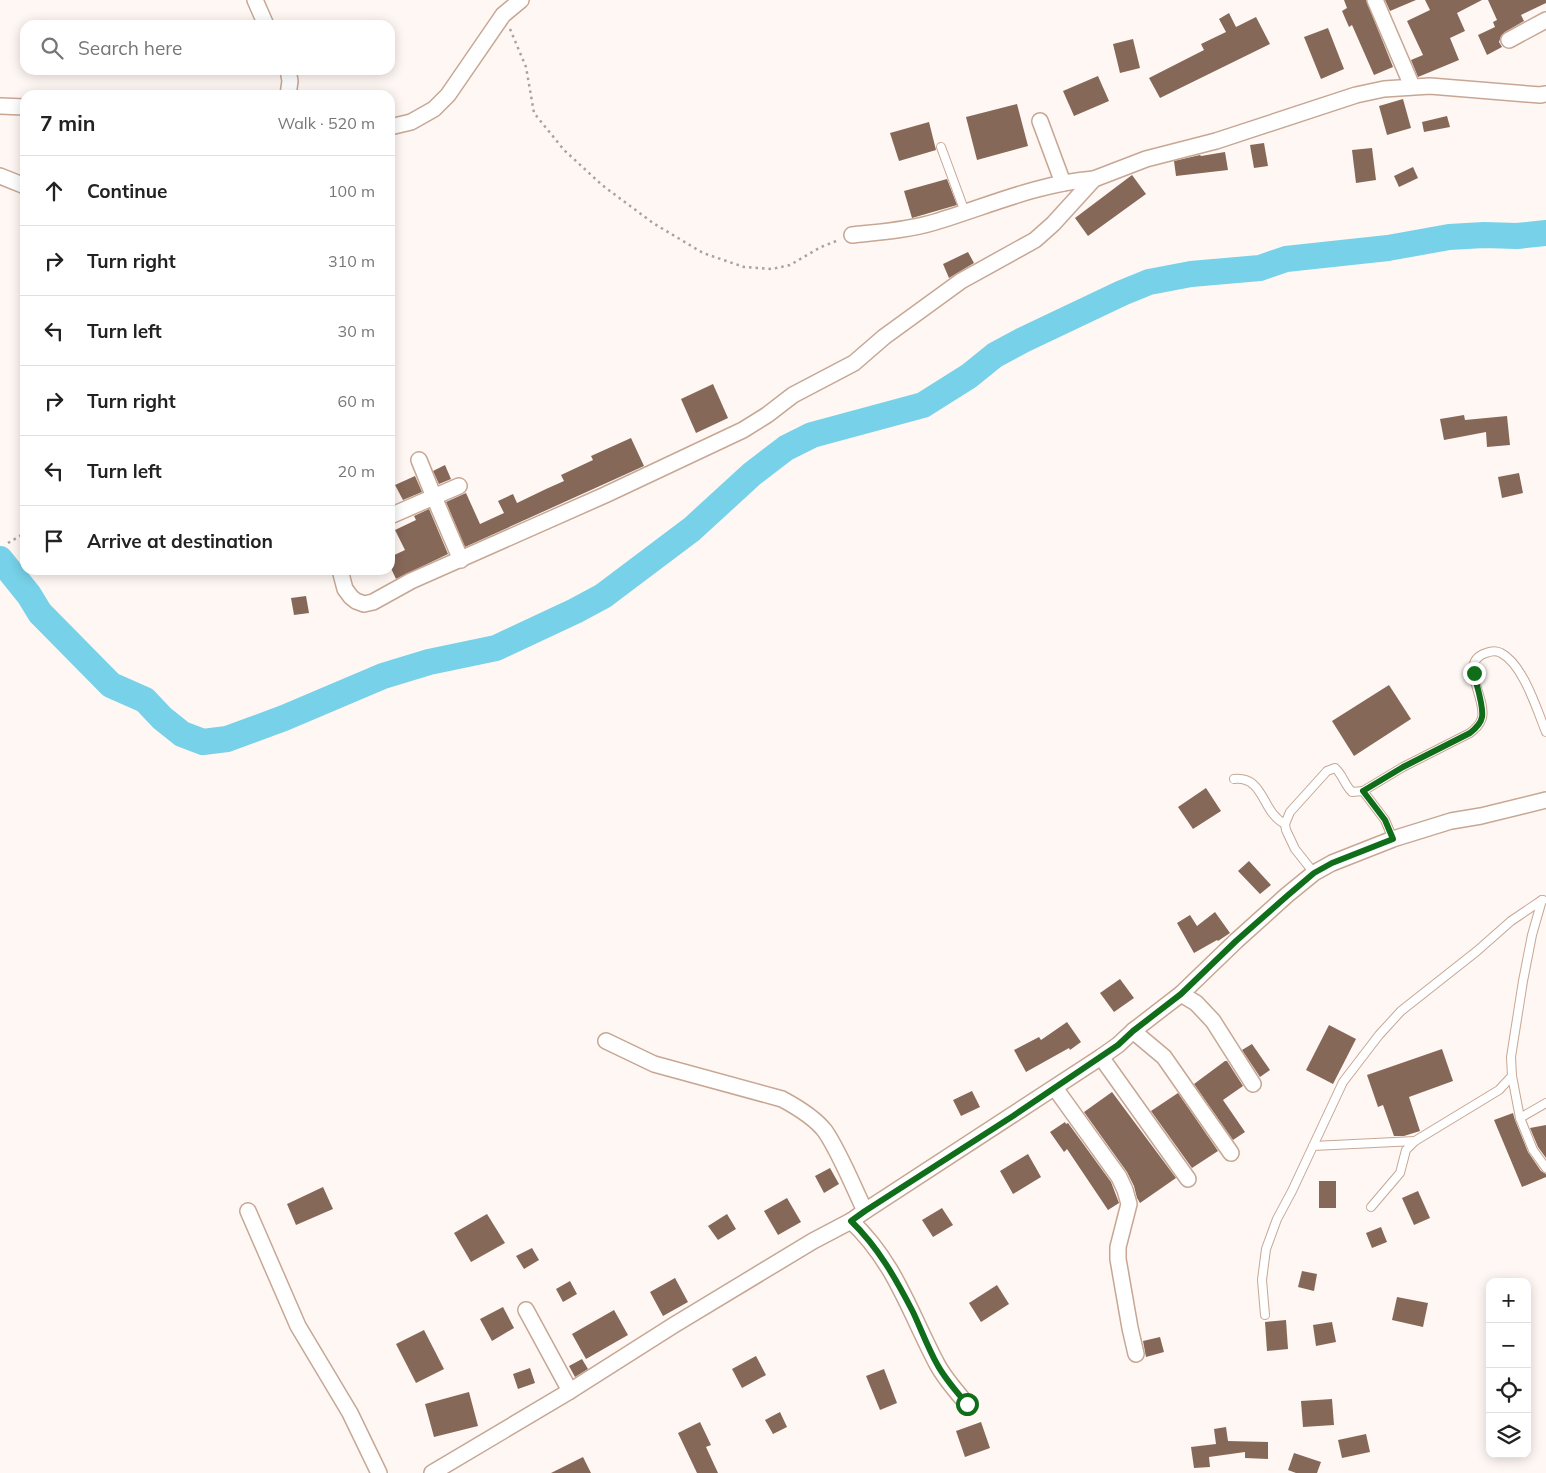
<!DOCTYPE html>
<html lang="en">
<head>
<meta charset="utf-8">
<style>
  :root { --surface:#fff; --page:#f2f2f2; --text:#222; --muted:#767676; --line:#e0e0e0 }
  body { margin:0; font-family:Mulish,sans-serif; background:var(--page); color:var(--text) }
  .controls { position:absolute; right:15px; bottom:15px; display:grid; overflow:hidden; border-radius:10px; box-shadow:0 2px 12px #0003 }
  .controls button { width:45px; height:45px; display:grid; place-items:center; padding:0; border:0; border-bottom:1px solid var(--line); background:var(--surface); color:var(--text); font:25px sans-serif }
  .stop { position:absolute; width:15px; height:15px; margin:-11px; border:4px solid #106e1b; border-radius:50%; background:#fff }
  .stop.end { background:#106e1b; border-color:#fff; box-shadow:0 1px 5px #0008 }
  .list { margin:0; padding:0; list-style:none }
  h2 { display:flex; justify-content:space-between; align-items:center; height:65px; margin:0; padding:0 20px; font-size:21px }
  h2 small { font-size:16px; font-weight:400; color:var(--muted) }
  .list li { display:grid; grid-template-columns:32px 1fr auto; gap:15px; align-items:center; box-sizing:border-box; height:70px; padding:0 20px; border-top:1px solid var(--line) }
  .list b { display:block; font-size:19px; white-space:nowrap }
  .list em { font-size:16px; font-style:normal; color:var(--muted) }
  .icon { flex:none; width:28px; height:28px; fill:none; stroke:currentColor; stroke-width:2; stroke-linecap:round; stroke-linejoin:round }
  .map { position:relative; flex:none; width:1546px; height:1473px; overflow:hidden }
  .search { position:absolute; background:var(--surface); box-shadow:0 2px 12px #0003; left:20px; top:20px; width:375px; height:55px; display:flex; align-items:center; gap:12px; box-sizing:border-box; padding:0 18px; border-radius:15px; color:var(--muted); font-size:19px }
  .panel { position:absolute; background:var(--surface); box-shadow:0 2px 12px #0003; left:20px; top:90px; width:375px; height:485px; border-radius:15px }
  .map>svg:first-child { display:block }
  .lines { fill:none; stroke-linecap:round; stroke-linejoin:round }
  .river { stroke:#77d1e8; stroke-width:26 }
  .building { fill:#866858 }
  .lane-casing { stroke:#c7a794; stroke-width:10 }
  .street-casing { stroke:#c7a794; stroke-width:18 }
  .path { stroke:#aba29c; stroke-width:2.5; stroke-dasharray:2.5 4; stroke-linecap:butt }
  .lane { stroke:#fff; stroke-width:8 }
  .street { stroke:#fff; stroke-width:15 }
  .route { stroke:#106e1b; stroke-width:6 }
</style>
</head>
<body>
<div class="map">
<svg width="1546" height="1473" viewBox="0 0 1546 1473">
  <rect width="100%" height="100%" fill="#fef7f3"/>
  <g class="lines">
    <polyline class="river" points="0,559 29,595 40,613 111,685 145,700 162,718 182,734 203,742 227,739 284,718 383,676 429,662 496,648 575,611 603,596 692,529 752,474 786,448 812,435 923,405 969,376 995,355 1023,340 1122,293 1149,282 1191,274 1260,268 1286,259 1388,248 1449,237 1484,235 1517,236 1546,233"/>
  </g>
  <g class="building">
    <polygon points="1344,0 1366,0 1393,67 1374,75 1352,25 1349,27 1342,11 1347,8"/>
    <polygon points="1385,0 1416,0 1390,11"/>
    <polygon points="1425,0 1482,0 1457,13 1465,31 1450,38 1459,60 1418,77 1411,60 1423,55 1407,21 1430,10"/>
    <polygon points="1488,0 1546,0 1546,3 1521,15 1524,21 1505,32 1501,36 1499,42 1502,47 1487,55 1478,35 1495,27 1493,22 1497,20"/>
    <polygon points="1229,13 1236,27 1256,17 1270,44 1160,98 1149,78 1204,50 1201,44 1226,32 1219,19"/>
    <polygon points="1328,28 1344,69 1321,79 1304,37"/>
    <polygon points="1133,39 1140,68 1120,73 1113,44"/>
    <polygon points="1098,76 1109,101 1074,116 1063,91"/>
    <polygon points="1403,99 1411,128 1387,135 1379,106"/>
    <polygon points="1017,104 1028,146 977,160 966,117"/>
    <polygon points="1447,116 1450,127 1424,132 1422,122"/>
    <polygon points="929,122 936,150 899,161 890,133"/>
    <polygon points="1264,143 1268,166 1254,168 1250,145"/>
    <polygon points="1372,148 1376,180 1356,183 1352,150"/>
    <polygon points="1225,152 1228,170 1176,176 1174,161 1200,155 1201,156"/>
    <polygon points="1413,167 1418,178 1399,187 1394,176"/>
    <polygon points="1132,175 1146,194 1088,236 1075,218"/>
    <polygon points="947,179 957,205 912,218 904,191"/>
    <polygon points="968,252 974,263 949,278 943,264"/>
    <polygon points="713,384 728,418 696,433 681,399"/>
    <polygon points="1464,415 1465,420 1507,416 1510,445 1487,447 1486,432 1444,440 1440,419"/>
    <polygon points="631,438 644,466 465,547 446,502 466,493 480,524 504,513 498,501 513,494 517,503 546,489 564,481 561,475 593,460 591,456"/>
    <polygon points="445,465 451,479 439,484 433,471"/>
    <polygon points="1519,473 1523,493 1502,498 1498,477"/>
    <polygon points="415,476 422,492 403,500 395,485"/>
    <polygon points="429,509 448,554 396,579 390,566 390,557 405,550 395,530 416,520 414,516"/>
    <polygon points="306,596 309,613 294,615 291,598"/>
    <polygon points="1389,685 1411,719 1354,756 1332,721"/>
    <polygon points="1206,788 1221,811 1193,829 1178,807"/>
    <polygon points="1249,861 1271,885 1260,894 1238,871"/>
    <polygon points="1215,912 1230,933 1218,941 1217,940 1194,953 1177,923 1190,915 1197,926"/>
    <polygon points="1120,979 1134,998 1114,1012 1100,993"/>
    <polygon points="1067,1022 1081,1042 1070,1050 1069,1048 1026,1072 1014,1050 1039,1037 1041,1040"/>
    <polygon points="1329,1025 1356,1039 1333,1084 1306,1070"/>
    <polygon points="1252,1044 1270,1070 1260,1077 1242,1050"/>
    <polygon points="1442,1049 1453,1081 1409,1097 1420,1131 1404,1136 1394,1136 1383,1105 1378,1107 1367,1075"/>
    <polygon points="1225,1061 1227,1061 1243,1086 1223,1100 1245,1132 1233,1140 1194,1084"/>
    <polygon points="972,1091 980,1107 961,1116 953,1100"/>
    <polygon points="1112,1092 1176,1178 1140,1203 1137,1198 1134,1186 1127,1172 1084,1112"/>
    <polygon points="1178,1093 1218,1151 1192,1168 1151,1111"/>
    <polygon points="1513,1113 1515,1120 1528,1152 1541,1171 1546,1174 1546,1177 1522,1187 1494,1120"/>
    <polygon points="1065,1122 1066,1124 1068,1123 1111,1182 1119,1203 1108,1210 1067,1149 1064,1152 1050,1132"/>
    <polygon points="1546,1125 1546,1158 1538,1147 1530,1128"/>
    <polygon points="1028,1154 1041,1177 1013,1194 1000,1171"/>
    <polygon points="830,1168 839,1184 824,1193 815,1176"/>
    <rect x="1319" y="1181" width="17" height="27"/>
    <polygon points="323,1187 333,1209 296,1225 287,1204"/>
    <polygon points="1418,1191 1430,1218 1414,1225 1402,1198"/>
    <polygon points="787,1198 801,1222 778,1235 764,1211"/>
    <polygon points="942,1208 953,1225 933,1237 922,1220"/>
    <polygon points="487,1214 505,1243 471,1262 454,1233"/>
    <polygon points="727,1214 736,1229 718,1240 708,1226"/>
    <polygon points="1381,1227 1387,1242 1372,1248 1366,1233"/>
    <polygon points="532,1248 539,1260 524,1269 516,1256"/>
    <polygon points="1302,1271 1317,1274 1314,1291 1298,1287"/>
    <polygon points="675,1278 688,1302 663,1316 650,1292"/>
    <polygon points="570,1281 577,1294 563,1302 556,1289"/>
    <polygon points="997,1285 1009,1304 981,1322 969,1303"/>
    <polygon points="1397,1297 1428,1303 1423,1327 1392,1320"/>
    <polygon points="503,1307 514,1328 492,1341 480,1319"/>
    <polygon points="614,1310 628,1335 586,1359 572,1334"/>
    <polygon points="1286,1320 1288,1349 1267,1351 1265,1322"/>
    <polygon points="1332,1322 1336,1342 1316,1346 1313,1325"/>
    <polygon points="424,1330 444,1369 416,1383 396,1344"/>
    <polygon points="1160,1337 1164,1352 1146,1357 1143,1341"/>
    <polygon points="756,1356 766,1375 742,1388 732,1369"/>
    <polygon points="582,1359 588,1369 575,1377 569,1366"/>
    <polygon points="530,1368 535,1383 518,1389 513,1374"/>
    <polygon points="884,1369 897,1403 880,1410 866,1376"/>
    <polygon points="469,1392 478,1426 434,1437 425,1404"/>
    <polygon points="1332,1399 1334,1425 1303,1427 1301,1401"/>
    <polygon points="780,1412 787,1427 773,1434 765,1420"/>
    <polygon points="700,1422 711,1445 706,1447 718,1473 697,1473 678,1433"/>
    <polygon points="981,1422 990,1448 965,1457 956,1431"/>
    <polygon points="1226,1427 1228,1441 1268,1442 1268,1459 1245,1458 1245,1452 1209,1457 1210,1467 1194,1468 1191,1447 1216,1444 1214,1429"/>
    <polygon points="1366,1434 1370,1452 1342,1458 1338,1440"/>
    <polygon points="1294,1453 1321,1462 1317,1473 1296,1473 1288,1470"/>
    <polygon points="583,1457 591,1473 551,1473"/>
  </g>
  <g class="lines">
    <g class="lane-casing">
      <g id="lane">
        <polyline points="941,147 965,212"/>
        <path d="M 1234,779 C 1265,776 1261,812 1285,824"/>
        <polyline points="1363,791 1385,820 1393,839"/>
        <path d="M 1314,873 L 1295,849 L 1286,830 L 1285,824 L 1290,812 L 1327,771 L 1335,768 C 1343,775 1344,784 1352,792 L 1363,791 L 1403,767 L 1470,733 C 1475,729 1480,725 1482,718 C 1487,698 1457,662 1486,653 C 1491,651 1496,650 1501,653 C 1523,664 1537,710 1546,732"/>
        <polyline points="1543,900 1542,900 1532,935 1523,981 1511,1057 1512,1076 1520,1118 1533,1150 1546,1168"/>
        <polyline points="1520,1118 1546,1103"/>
        <polyline points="1313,1146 1415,1141"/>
        <polyline points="1371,1207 1400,1173 1406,1150 1415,1141 1499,1090 1512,1076"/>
        <polyline points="1265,1315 1262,1280 1266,1249 1277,1219 1292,1191 1343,1082 1379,1035 1401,1011 1477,951 1511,921 1542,900"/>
      </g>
    </g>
    <g class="street-casing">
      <g id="street">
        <polyline points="255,0 266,25"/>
        <polyline points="1375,0 1412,86"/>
        <polyline points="1509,40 1546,20"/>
        <polyline points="288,70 290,81 288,95"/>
        <polyline points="0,106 25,107"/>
        <polyline points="1040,121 1063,183"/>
        <polyline points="390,127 411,122 434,109 448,95 503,15 521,0"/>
        <polyline points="0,176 25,186"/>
        <path d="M 852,235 C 879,232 909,230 935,222 C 988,206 1039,183 1094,179"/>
        <polyline points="419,460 434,497 461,560"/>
        <polyline points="390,516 459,486"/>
        <polyline points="340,570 345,589 351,597 356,601 364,604 373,602 411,581 605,495 743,430 767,415 793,395 854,363 884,337 961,281 1035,240 1053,224 1094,179 1146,159 1216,141 1356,95 1384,89 1430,86 1540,95 1546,94"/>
        <polyline points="1181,994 1196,1003 1213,1021 1253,1084"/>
        <polyline points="1133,1031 1164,1057 1231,1153"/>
        <path d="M 606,1041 L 654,1064 L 782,1099 C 797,1107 814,1117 825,1131 C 840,1153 853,1186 865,1211"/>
        <polyline points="1101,1057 1188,1179"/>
        <polyline points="1055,1088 1119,1177 1125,1190 1129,1204 1118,1247 1118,1259 1130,1328 1136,1354"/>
        <polyline points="248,1211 298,1326 350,1413 379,1473"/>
        <path d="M 851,1221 C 895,1262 910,1313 937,1364 C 945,1379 956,1391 967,1404"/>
        <polyline points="526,1310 570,1391"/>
        <polyline points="432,1473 570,1391 674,1325 813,1241 851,1221 865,1211 1101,1057 1118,1045 1133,1031 1181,994 1236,941 1287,895 1314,873 1332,863 1393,839 1451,821 1481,816 1546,800"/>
      </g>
    </g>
    <g class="path">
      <polyline points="510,29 526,67 534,113 564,150 602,185 653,223 703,253 744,267 772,269 790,265 821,247 839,240"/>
      <polyline points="8,543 25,533"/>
    </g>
    <use href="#lane" class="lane"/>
    <use href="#street" class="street"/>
  </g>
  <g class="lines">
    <path class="route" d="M 967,1404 C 956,1391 945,1379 937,1364 C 928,1348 921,1329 913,1312 C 896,1279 878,1247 851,1221 L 865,1211 L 1013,1116 L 1118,1045 L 1133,1031 L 1181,994 L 1236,941 L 1287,896 L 1314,873 L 1332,863 L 1393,839 L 1385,820 L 1363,791 L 1403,767 L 1470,733 C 1475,729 1481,724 1482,717 C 1484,706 1476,684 1474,673"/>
  </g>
</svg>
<div class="controls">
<button>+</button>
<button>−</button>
<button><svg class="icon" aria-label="locate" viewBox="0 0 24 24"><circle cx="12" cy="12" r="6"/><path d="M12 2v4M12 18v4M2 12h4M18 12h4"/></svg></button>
<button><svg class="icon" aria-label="layers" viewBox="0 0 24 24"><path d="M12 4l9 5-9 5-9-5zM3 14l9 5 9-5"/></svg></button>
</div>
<div class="stop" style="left:967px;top:1404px"></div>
<div class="stop end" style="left:1474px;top:673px"></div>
<div class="search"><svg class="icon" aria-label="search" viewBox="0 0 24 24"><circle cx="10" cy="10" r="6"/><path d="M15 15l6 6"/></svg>Search here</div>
<section class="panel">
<h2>7 min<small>Walk · 520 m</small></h2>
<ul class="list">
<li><svg class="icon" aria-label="ahead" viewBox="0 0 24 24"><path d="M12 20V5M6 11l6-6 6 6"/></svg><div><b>Continue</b></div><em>100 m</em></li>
<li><svg class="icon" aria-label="right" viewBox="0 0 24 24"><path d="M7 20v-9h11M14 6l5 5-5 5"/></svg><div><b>Turn right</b></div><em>310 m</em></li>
<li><svg class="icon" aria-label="left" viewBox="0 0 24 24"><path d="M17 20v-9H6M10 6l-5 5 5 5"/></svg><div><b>Turn left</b></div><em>30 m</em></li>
<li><svg class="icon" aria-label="right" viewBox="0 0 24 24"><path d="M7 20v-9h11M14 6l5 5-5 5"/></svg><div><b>Turn right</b></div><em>60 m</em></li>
<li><svg class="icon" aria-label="left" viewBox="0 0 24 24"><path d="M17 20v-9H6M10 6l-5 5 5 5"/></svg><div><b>Turn left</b></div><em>20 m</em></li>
<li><svg class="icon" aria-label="arrive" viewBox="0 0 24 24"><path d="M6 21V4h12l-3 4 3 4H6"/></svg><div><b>Arrive at destination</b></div></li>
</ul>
</section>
</div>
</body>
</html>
